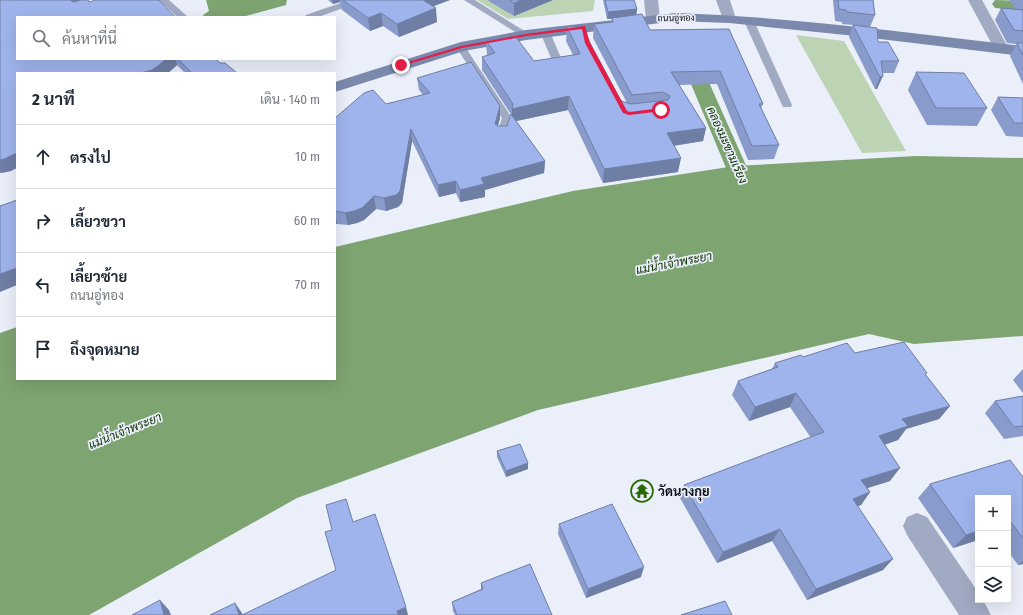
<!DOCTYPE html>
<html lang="th">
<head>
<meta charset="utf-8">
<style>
  :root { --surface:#fff; --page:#f6f6f7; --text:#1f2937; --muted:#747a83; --line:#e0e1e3 }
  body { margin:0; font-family:"Fira Sans Condensed",Sarabun,sans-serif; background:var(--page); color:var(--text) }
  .controls { position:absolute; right:12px; bottom:12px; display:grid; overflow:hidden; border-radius:0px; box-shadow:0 4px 16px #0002 }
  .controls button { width:36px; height:36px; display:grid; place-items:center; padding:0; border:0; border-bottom:1px solid var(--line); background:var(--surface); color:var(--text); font:20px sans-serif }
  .stop { position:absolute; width:12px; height:12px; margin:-9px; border:3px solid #e11d48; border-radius:50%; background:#fff }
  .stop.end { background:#e11d48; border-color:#fff; box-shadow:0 1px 4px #0008 }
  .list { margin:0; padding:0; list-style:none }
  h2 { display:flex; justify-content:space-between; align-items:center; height:52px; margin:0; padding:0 16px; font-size:17px }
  h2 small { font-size:13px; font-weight:400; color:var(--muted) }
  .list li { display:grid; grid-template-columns:26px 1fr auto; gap:12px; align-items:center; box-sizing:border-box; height:64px; padding:0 16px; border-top:1px solid var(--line) }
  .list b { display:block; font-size:15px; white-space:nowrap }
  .list p { margin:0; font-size:13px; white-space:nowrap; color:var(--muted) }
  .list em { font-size:13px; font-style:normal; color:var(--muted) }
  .icon { flex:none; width:22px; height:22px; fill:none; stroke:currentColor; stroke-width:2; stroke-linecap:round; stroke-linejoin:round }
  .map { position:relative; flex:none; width:1023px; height:615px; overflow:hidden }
  .search { position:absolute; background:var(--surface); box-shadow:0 4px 16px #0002; left:16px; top:16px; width:320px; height:44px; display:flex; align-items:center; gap:10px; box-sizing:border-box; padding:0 14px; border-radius:0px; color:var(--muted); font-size:15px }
  .panel { position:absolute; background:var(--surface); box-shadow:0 4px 16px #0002; left:16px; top:72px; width:320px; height:308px; border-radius:0px }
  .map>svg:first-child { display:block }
  .green { fill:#bcd4b4 }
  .water { fill:#7ea471 }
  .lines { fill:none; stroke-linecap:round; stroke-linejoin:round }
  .canal { fill:#7ea471; fill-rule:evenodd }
  .service { fill:#a1aac3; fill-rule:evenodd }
  .minor { fill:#a1aac3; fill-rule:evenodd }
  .tertiary { fill:#a1aac3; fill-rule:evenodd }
  .secondary { fill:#7b89ad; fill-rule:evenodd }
  .wall { fill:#899bcb }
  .shaded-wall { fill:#6f7ea5 }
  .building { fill:#9fb4ec; stroke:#6f7ea5 }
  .route { fill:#e11d48 }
  .labels { text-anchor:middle; stroke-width:3.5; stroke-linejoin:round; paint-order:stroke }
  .far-street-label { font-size:9px; fill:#0d1019; stroke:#ebeffa }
  .water-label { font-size:12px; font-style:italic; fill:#0d3300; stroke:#ebeffa }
  .near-poi-label { font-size:13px; font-weight:bold; fill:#0d1019; stroke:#ebeffa; text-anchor:start }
</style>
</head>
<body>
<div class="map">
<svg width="1023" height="615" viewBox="0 0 1023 615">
  <rect width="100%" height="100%" fill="#ebeffa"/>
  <g class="green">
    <polygon points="477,0 595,0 593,11 508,19"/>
    <polygon points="796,35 844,41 906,151 862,153"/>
  </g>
  <g class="water">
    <polygon points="206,0 287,0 286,5 242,17 204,17 203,15 209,11"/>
    <polygon points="916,156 1023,158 1023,336 914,344 869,334 538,410 297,498 89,615 0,615 0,333 17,327 17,379 335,379 335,247 573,191 735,166"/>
  </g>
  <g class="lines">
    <g class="canal">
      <polygon points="995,0 1023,1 1023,11 995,8 992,4"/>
      <polygon points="688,45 695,47 699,60 761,199 758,204 750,207 742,204 739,199 681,60 679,51 681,47"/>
    </g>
    <g class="service">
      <polygon points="159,0 169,0 188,17 177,17"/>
      <polygon points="349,0 363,0 361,2 318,17 304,17 306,15"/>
      <polygon points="464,0 475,0 531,35 529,37 523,37"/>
      <polygon points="749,18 754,21 792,105 791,107 783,107 782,105 744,21"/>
      <polygon points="545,29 550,32 564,65 563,67 559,68 554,65 540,32"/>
      <polygon points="461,44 464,45 512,118 506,137 498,137 496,135 502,118 456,47"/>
    </g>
    <g class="minor">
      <polygon points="968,0 982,0 1008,47 1005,50 1000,52 995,50"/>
      <polygon points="917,513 927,517 978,592 978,600 983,600 991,615 959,615 907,535 903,526 907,517"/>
    </g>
    <g class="tertiary">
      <polygon points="644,0 658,0 660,19 658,22 653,23 648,22 646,19"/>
      <polygon points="716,0 730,0 736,19 734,22 729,23 724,22"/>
    </g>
    <path class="secondary" d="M 676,13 C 792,17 908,33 1023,46 L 1023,56 L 846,35 L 729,23 L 676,21 L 526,40 L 464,51 L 335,92 L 335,82 L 461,42 L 526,30 Z"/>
  </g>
  <g class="wall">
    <polygon points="0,0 88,0 89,2 17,59 216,59 220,63 237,73 185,73 177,65 168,73 17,73 11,171 0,173"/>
    <polygon points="328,0 450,0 433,6 437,22 399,37 383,26 370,31 342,10 340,2 333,4"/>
    <polygon points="487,0 553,0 514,16"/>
    <polygon points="603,0 634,0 637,9 636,15 650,30 729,29 763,104 761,108 779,145 774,159 748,160 717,84 679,85 706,128 703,141 674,146 678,172 603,183 568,110 516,121 545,161 544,173 485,190 485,197 460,202 456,193 439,197 412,141 402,203 398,207 386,211 376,209 364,220 357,223 348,225 337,224 335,224 335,118 386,104 423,95 419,90 417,78 500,118 498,126 507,126 512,116 482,70 482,57 487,55 486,41 534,61 573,55 566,41 567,27 621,101 627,103 593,38 594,24 611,22 612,19 607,19"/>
    <polygon points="833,0 873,0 875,15 870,27 878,42 899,61 894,73 882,73 877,89 875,89 849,37 853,25 842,24 842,22 835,21"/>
    <polygon points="1009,0 1023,0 1023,84 1010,56 1016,44 1007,43 995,20 1001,8 1016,9"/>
    <polygon points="916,72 987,108 977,126 927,125 908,90"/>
    <polygon points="998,97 1023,98 1023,137 1006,136 991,110"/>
    <polygon points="855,353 926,375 950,406 939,419 906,429 898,440 884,445 890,481 867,488 870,492 861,505 857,506 883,570 807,600 772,541 717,563 680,498 684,485 811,438 790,407 749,421 732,395 738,381 772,369 775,363 803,357"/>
    <polygon points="1023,369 1023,393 1013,380"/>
    <polygon points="1023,396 1023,436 1004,439 985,413 995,401"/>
    <polygon points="497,451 528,469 506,477 497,457"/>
    <polygon points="1023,477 1023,564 1018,565 1008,551 1008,498 978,498 978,540 953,548 918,498 930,484"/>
    <polygon points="559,524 641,577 586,598 558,534"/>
    <polygon points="481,583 552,615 455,615 453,611 452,602 481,589"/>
  </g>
  <g class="shaded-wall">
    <polygon points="69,0 88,0 89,1 73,8"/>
    <polygon points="332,0 340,0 340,2 333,4"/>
    <polygon points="420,0 450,0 421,11"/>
    <polygon points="522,0 553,0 514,16 514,3"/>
    <polygon points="436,8 437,22 399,37 397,24"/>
    <polygon points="637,9 636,16 607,19 608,12"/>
    <polygon points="381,13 383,26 370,31 368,18"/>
    <polygon points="166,59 175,59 177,65 168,73 141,73"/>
    <polygon points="883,76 877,89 875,89 880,77"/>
    <polygon points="569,96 568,110 512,122 512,109"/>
    <polygon points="500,106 500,118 495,136 495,124"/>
    <polygon points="706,128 703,141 664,147 667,133"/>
    <polygon points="411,129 412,141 402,203 398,207 386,211 384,198"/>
    <polygon points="17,153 17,168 11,171 1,173 0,171 0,160"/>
    <polygon points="681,158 678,172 603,183 604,169"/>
    <polygon points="545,161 544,173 485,190 485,197 460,202 460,190 481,178"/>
    <polygon points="456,181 456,193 439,197 438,185"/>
    <polygon points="374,196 376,209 364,220 357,223 348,225 345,213"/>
    <polygon points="335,213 337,224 335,224"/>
    <polygon points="17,268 17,285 0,292 0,274"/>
    <polygon points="796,393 790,407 749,421 755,407"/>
    <polygon points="950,406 939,419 906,429 898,440 869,450 879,436 902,419"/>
    <polygon points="528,463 528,469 506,477 506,471"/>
    <polygon points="900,468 890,481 852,493 861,480"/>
    <polygon points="870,492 861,505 843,512 853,499"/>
    <polygon points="780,529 772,541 717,563 723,552"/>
    <polygon points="978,531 978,540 953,548 966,535"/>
    <polygon points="893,559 883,570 807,600 816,589"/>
    <polygon points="1023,561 1023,564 1018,565"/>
    <polygon points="644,567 641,577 586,598 588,589"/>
    <polygon points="160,600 169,610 171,615 164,615"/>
    <polygon points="235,603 242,613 243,615 239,615"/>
    <polygon points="406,607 408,615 398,615 397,611"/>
  </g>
  <g class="building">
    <polygon points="0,0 70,0 73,2 81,0 88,0 89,2 96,0 159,0 175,17 17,17 17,59 166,59 158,66 152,70 141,73 17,73 17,153 4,159 0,160"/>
    <polygon points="343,0 423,0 436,8 397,24 381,13 368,18"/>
    <polygon points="509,0 522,0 514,3"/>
    <polygon points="605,0 634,0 637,9 608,12"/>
    <polygon points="838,0 873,0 875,15 847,12 846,10 839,9"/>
    <polygon points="1001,8 1023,10 1023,31 1014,30"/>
    <polygon points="642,14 650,30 729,29 763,104 759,104 779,145 752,146 720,71 671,72 706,128 667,133 681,158 604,169 569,96 512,109 513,104 482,57 495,53 486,41 515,36 534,61 580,54 567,27 581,26 621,101 631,104 668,100 670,96 663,92 632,95 594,24 613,22 612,18"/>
    <polygon points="853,25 877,28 878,42 888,42 899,61 881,61 883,76 880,77"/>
    <polygon points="1017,43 1023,43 1023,55"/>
    <polygon points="178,59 216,59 220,63 225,63 237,73 192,73"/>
    <polygon points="471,62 500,106 495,124 498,126 507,126 511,114 545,161 481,178 484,184 460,190 456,181 438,185 411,129 400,191 396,195 384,198 374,196 362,208 354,211 345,213 335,211 335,118 364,93 373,90 386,104 430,93 417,78"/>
    <polygon points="916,72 964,73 987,108 936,108"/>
    <polygon points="998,97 1023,98 1023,123 1014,123"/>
    <polygon points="17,200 17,268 0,274 0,206"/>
    <polygon points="904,342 927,373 925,374 950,406 902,419 908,426 879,436 900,468 861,480 870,492 853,499 893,559 816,589 780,529 723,552 684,485 824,432 796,393 755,407 738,381 778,367 775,363 801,355 803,357 847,343 855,353"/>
    <polygon points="1023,396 1023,426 1014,427 995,401"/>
    <polygon points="520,444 528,463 506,471 497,451"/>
    <polygon points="1010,460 1023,477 1023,538 1010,521 1008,522 1008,498 978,498 978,531 966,535 930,484"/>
    <polygon points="346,499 353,522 375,514 406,607 397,611 398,615 242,615 336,570 325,532 332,530 326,505"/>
    <polygon points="612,504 644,567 588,589 559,524"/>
    <polygon points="530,564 552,615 457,615 452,602 483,589 481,583"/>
    <polygon points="160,600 164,615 132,615"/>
    <polygon points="725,601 732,615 681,615"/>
    <polygon points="235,603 239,615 210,615"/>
  </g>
  <polygon class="route" points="585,26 590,43 627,111 630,112 661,108 664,110 663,111 629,115 623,113 585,43 582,29 526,36 462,48 402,66 398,65 461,46 526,34"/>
  <defs>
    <g id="temple-ring" transform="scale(1.15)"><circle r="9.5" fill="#ebeffa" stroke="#276a00" stroke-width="1.5"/><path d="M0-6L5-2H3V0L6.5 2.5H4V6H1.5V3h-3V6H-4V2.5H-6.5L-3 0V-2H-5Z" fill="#276a00"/></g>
  </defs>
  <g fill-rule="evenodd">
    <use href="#temple-ring" x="642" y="491"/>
  </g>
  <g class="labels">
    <g class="far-street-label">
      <text transform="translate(676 18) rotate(-1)" y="3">ถนนอู่ทอง</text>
    </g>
    <g class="water-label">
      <text transform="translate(727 145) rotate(66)" y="4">คลองมะขามเรียง</text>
      <text transform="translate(674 263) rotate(-11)" y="4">แม่น้ำเจ้าพระยา</text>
      <text transform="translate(125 431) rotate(-22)" y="4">แม่น้ำเจ้าพระยา</text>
    </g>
    <g class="near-poi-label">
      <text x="658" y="496">วัดนางกุย</text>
    </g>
  </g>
</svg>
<div class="controls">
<button>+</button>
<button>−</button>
<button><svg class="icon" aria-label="layers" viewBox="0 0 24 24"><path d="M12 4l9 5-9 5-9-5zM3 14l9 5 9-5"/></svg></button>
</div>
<div class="stop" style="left:661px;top:110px"></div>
<div class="stop end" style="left:401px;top:65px"></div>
<div class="search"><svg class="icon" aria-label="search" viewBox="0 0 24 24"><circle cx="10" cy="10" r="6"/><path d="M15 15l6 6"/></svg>ค้นหาที่นี่</div>
<section class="panel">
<h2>2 นาที<small>เดิน · 140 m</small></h2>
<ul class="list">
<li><svg class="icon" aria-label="ahead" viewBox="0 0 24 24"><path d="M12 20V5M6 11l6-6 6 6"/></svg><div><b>ตรงไป</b></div><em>10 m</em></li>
<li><svg class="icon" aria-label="right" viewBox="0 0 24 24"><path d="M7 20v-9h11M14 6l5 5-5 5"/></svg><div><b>เลี้ยวขวา</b></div><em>60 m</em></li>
<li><svg class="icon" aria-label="left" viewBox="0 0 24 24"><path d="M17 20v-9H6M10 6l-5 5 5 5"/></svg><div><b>เลี้ยวซ้าย</b><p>ถนนอู่ทอง</p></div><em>70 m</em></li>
<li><svg class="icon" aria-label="arrive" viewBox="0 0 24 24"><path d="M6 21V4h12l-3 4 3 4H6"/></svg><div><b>ถึงจุดหมาย</b></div></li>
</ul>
</section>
</div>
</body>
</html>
